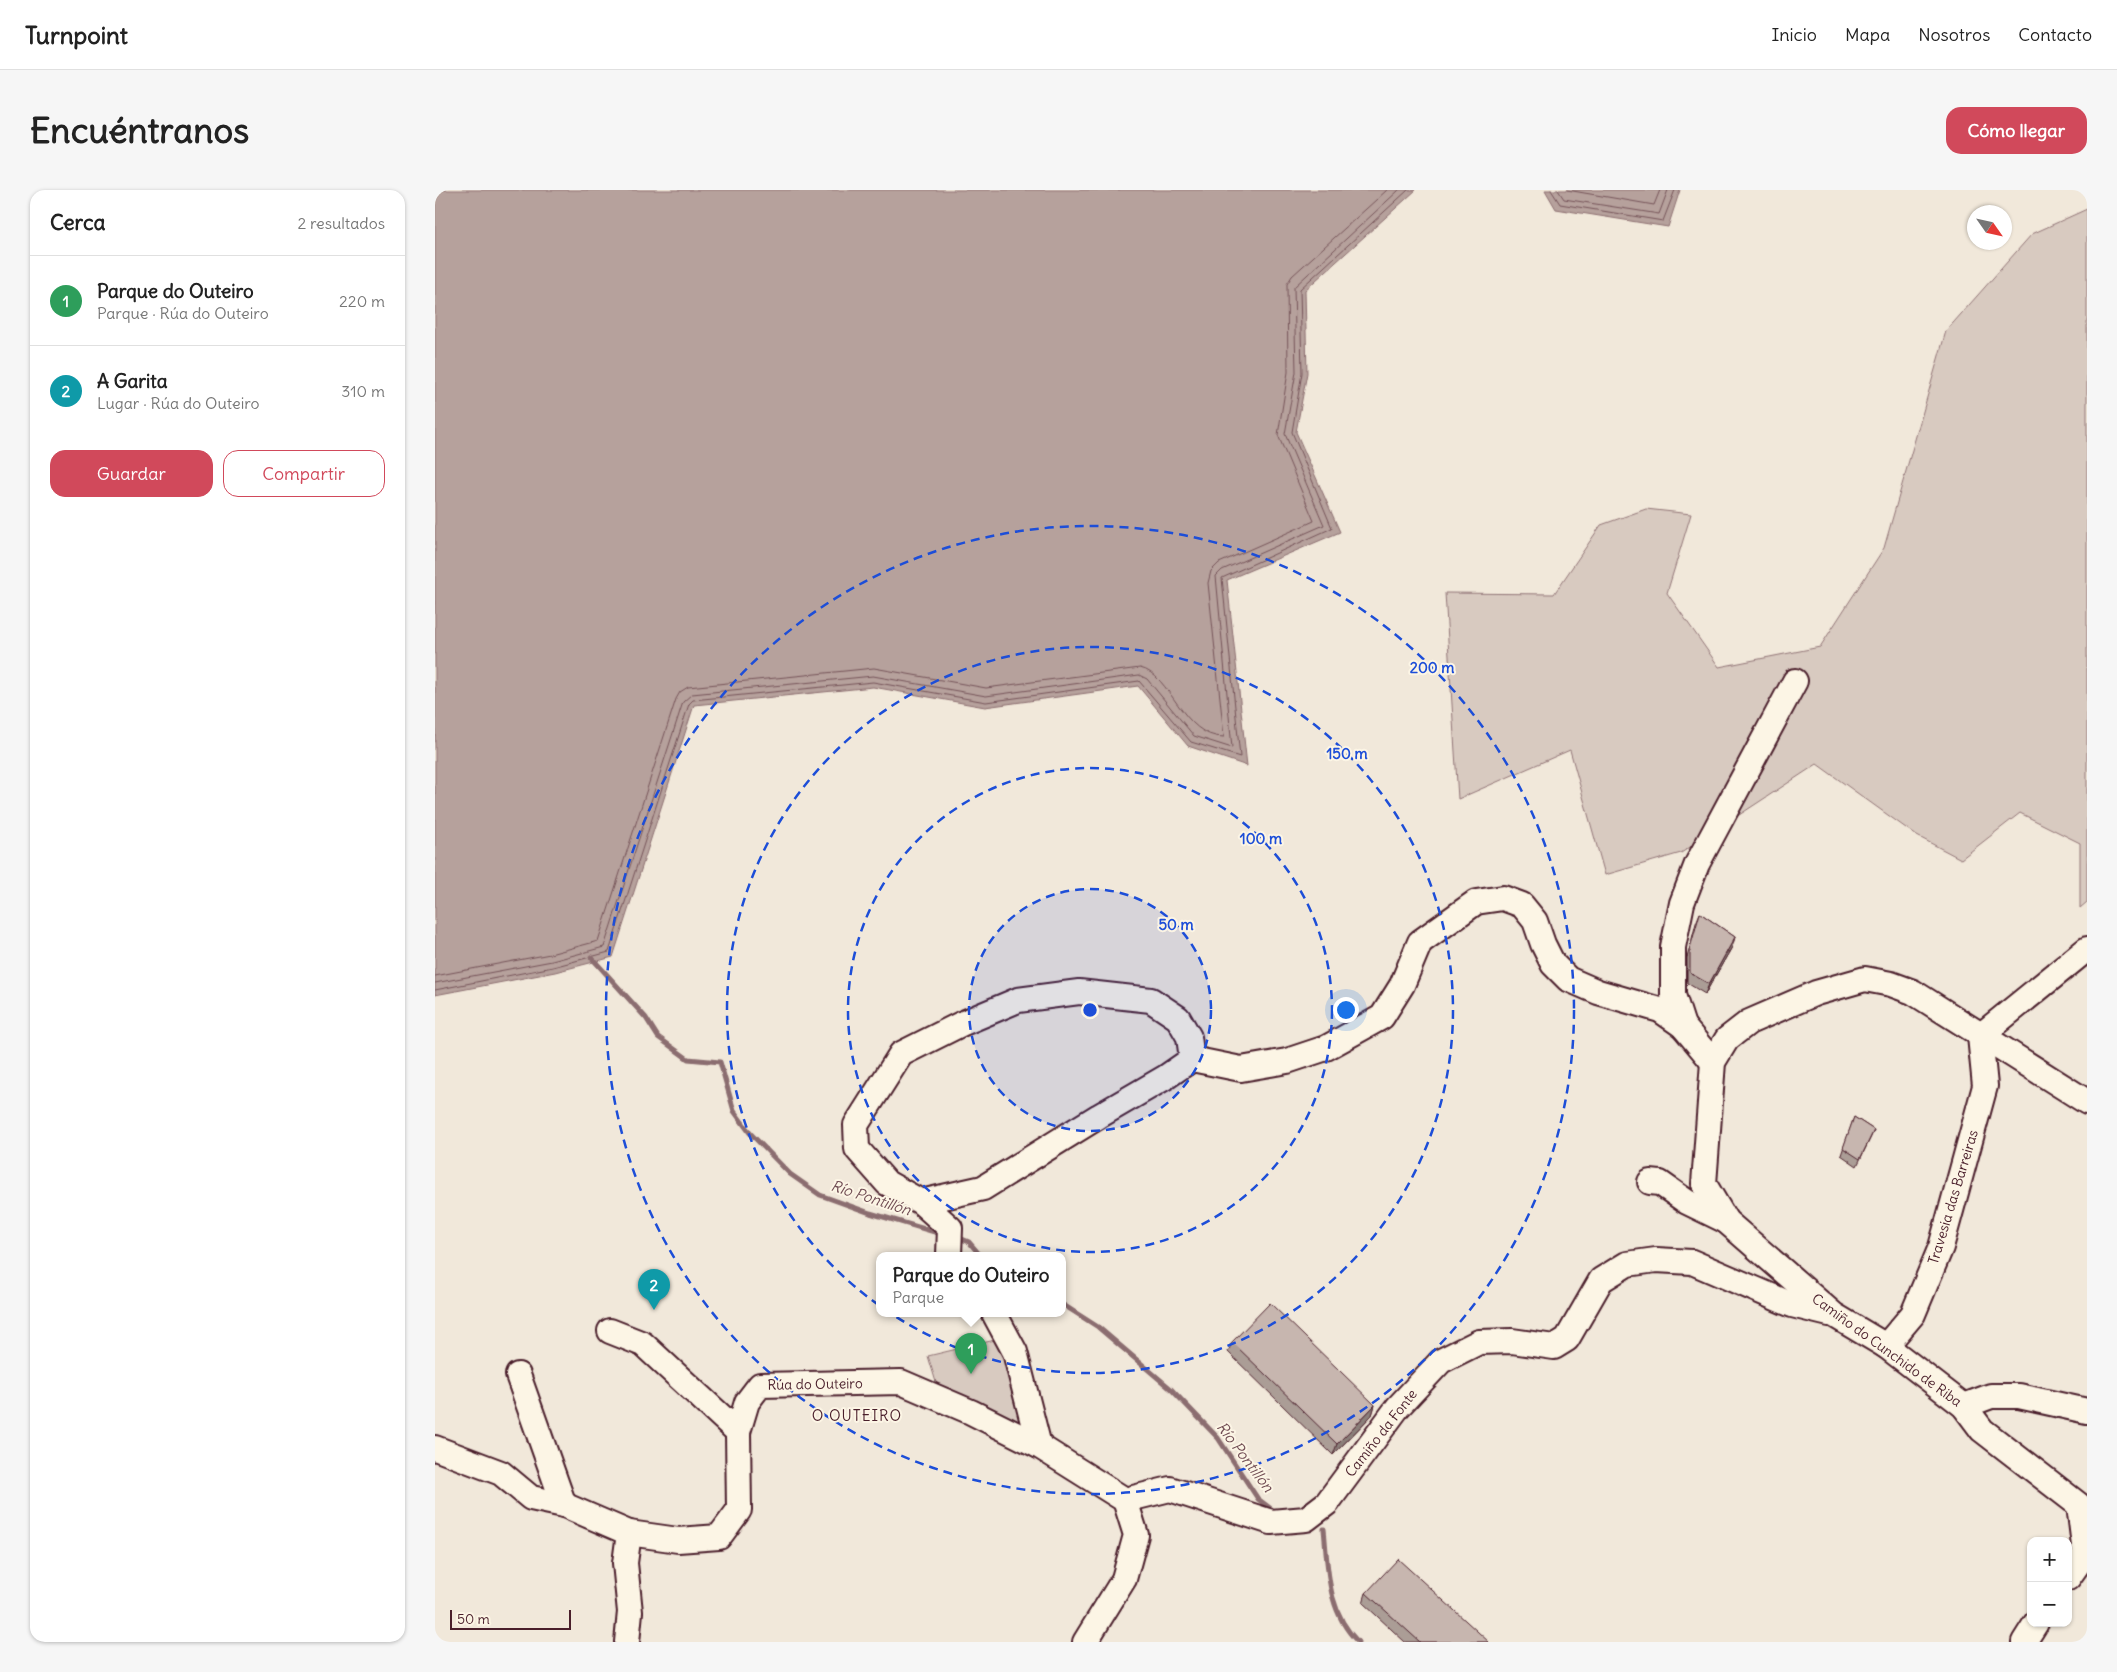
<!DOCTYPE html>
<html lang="es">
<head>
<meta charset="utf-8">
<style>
  :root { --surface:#fff; --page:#f6f6f6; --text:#222; --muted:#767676; --line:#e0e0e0; --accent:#d1495b }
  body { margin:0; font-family:Delius,sans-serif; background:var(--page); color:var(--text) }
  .controls { position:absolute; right:15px; bottom:15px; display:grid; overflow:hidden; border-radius:10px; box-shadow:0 1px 4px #0004 }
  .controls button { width:45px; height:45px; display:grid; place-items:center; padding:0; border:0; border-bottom:1px solid var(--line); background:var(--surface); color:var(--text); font:25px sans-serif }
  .compass { position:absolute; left:1532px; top:15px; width:45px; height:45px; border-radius:50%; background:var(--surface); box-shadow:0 1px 4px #0004; rotate:124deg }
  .scale { position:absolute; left:15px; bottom:12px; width:121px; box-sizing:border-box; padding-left:5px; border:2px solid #4a1f2b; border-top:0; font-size:14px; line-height:18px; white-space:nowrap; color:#4a1f2b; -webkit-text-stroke:4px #fcf5e5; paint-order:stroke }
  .you { position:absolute; left:910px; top:819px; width:18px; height:18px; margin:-12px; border:4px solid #fff; border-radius:50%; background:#1a73e8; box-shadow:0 0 0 8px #1a73e833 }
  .badge { display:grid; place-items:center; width:32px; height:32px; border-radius:50%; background:var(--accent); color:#fff; font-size:16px; font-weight:700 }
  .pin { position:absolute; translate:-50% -41px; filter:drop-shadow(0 1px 2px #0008) }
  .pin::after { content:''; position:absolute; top:26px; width:18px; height:15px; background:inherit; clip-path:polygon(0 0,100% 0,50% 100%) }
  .popup { position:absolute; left:441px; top:1062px; width:190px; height:65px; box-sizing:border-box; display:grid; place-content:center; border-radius:10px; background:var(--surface); filter:drop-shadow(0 1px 4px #0005); font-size:16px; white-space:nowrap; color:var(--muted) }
  .popup b { font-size:19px; color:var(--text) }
  .popup::after { content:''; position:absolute; left:50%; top:100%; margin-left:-10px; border:10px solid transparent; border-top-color:var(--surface) }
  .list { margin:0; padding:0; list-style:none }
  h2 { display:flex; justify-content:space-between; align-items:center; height:65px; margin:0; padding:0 20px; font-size:21px }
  h2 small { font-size:16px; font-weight:400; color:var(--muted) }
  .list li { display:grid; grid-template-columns:32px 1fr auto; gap:15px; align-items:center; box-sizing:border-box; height:90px; padding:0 20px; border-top:1px solid var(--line) }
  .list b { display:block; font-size:19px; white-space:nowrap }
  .list p { margin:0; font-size:16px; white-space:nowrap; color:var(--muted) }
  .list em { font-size:16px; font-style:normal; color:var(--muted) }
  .actions { display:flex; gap:10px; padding:15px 20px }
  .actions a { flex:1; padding:11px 0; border:1px solid var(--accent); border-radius:15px; text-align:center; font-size:18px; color:var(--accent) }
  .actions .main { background:var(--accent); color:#fff }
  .map { position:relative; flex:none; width:1652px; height:1452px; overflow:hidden; border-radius:15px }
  header { display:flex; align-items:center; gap:30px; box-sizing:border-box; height:70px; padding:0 25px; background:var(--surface); border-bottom:1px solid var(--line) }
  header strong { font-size:24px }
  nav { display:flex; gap:28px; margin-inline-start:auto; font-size:18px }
  .intro { display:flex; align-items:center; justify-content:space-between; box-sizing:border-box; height:120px; padding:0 30px }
  h1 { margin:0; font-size:35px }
  .button { padding:12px 22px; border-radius:15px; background:var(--accent); color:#fff; font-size:18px; font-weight:700 }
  main { display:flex; gap:30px; padding:0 30px }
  aside { flex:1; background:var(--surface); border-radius:15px; box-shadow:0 1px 4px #0004 }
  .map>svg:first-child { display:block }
  .green { fill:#d8cac0; stroke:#917476 }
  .water { fill:#b6a19c; stroke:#8b6d6f }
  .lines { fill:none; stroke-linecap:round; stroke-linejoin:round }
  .shore { stroke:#755358; stroke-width:1 }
  .stream { stroke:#8b6d6f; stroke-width:5 }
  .minor-casing { stroke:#4a1f2b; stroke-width:28 }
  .minor { stroke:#fcf5e5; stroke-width:24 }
  .wall { fill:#ab9d96; stroke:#4a1f2b }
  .shaded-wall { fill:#8b7f7a; stroke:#4a1f2b }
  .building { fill:#c7b6af; stroke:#4a1f2b }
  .ring { fill:none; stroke:#1d4ed8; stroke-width:2.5; stroke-dasharray:9 6 }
  .labels { text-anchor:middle; stroke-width:4; stroke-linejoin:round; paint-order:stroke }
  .street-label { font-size:14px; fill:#4a1f2b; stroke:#fcf5e5 }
  .water-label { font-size:15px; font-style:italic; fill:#704c53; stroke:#fcf5e5 }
  .neighbourhood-label { font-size:15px; letter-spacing:1px; fill:#4a1f2b; stroke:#fcf5e5 }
  .centre { fill:#1d4ed8; stroke:#fcf5e5; stroke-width:2.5 }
  .ring-label { font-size:15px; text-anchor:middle; font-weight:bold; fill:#1d4ed8; stroke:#fcf5e5; stroke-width:4; stroke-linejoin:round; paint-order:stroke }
</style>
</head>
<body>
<header>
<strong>Turnpoint</strong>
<nav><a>Inicio</a><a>Mapa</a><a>Nosotros</a><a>Contacto</a></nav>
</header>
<div class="intro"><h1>Encuéntranos</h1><a class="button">Cómo llegar</a></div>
<main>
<aside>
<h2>Cerca<small>2 resultados</small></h2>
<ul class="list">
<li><span class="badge" style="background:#2e9e5b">1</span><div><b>Parque do Outeiro</b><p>Parque · Rúa do Outeiro</p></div><em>220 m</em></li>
<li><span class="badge" style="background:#0f9aa8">2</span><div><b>A Garita</b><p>Lugar · Rúa do Outeiro</p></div><em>310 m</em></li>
</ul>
<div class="actions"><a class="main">Guardar</a><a>Compartir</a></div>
</aside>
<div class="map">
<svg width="1652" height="1452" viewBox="0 0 1652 1452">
  <rect width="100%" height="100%" fill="#f1e8da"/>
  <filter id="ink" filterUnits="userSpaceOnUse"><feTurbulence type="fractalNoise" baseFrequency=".02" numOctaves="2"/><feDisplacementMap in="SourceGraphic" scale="10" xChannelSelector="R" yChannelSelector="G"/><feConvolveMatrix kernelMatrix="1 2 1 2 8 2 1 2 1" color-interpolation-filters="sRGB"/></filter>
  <g filter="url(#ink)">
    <g class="green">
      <polygon points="1652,19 1652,712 1645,718 1645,653 1585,623 1526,669 1482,646 1382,574 1246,663 1170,685 1135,560 1023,609 1010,403 1119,404 1166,335 1211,319 1256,324 1232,403 1284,477 1385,457 1449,358 1511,141 1597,44"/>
      <polygon points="564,1149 592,1242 504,1202 493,1166"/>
    </g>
    <g class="water">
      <polygon points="0,0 981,0 870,100 872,183 861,242 905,342 792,390 812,576 753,556 703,496 550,517 438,497 259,515 178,767 120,782 0,805"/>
      <polygon points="1110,0 1245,0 1233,37 1121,19"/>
    </g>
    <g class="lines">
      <g class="shore">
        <polyline points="1116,0 1125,14 1228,31 1240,0"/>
        <polyline points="1123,0 1129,9 1224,24 1233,0"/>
        <polyline points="1132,0 1219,15 1225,0"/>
        <path d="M 0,786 L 115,764 L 163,751 L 241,509 L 245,502 L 253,497 L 439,478 L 551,498 L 705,478 C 736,484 747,547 789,547 L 773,393 L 776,381 L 784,373 L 879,331 L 843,245 L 853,182 L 852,94 L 857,86 L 952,0"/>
        <polyline points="0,793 117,771 169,757 248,512 257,504 438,486 551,506 704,485 712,489 759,546 797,558 781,386 787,380 889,335 850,244 861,182 859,97 964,0"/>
        <polyline points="0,800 118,777 174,762 254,514 258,510 438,492 551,512 704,491 756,552 805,567 787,388 897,338 857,242 867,183 865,99 973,0"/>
      </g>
      <g class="stream">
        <polyline points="156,767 211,828 223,847 253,869 285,872 299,921 315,943 355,984 385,1005 435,1023 510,1045"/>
        <polyline points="520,1046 534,1052 545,1065"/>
        <polyline points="627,1114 663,1137 736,1199 783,1248 823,1309 843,1324"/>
        <path d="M 889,1339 C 893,1379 892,1422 923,1452"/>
      </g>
      <g class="minor-casing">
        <g id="minor">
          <polyline points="1248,836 1238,805 1238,757 1247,713 1262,674 1360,491"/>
          <polyline points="1545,846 1652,759"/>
          <polyline points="757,869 806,879 852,871 891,858 947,827 967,795 985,752 1041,712 1068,708 1087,715 1100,731 1108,754 1118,774 1133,789 1163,802 1225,820 1248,836 1278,872"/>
          <polyline points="1215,992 1225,993 1252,1012 1291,1031"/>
          <polyline points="486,1012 548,998 664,926 731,887 757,869"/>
          <polyline points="514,1065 515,1038 486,1012 452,993 422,959 421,935 466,864 526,834 583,810 644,802 716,810 743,828 754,847 757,869"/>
          <polyline points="559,1123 580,1162 604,1256"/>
          <polyline points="175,1141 208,1154 303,1242"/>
          <polyline points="1451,1156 1478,1124 1506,1057 1550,896 1545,846"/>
          <polyline points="83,1185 129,1315"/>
          <polyline points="1529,1216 1556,1206 1584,1206 1652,1221"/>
          <polyline points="0,1258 66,1283 96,1308 129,1315 194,1343 243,1350 284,1347 304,1320 303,1242 312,1212 325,1195 466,1192 536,1222 604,1256 690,1310 701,1345 689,1389 650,1452"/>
          <polyline points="690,1310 735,1299 836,1332 871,1329 892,1313 963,1217 1006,1171 1044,1152 1077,1151 1119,1157 1132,1149 1166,1090 1192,1074 1221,1070 1257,1072 1357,1115 1394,1124"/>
          <polyline points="1633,1388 1650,1364 1644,1315 1547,1240 1529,1216 1451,1156 1399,1125 1291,1031 1269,994 1278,872 1292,849 1314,832 1381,803 1430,789 1456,794 1478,802 1652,912"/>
          <polyline points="192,1452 195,1422 190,1373 194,1343"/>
          <polyline points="1589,1452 1601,1433"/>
        </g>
      </g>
      <use href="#minor" class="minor"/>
    </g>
    <g class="wall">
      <polygon points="1265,723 1300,747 1297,757 1270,804 1252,793 1252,768 1261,733"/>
      <polygon points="1419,927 1439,940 1436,947 1422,976 1406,965"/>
      <polygon points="797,1152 940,1215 937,1225 898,1265 793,1162"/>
      <polygon points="931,1403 1054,1452 970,1452 928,1413"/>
    </g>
    <g class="shaded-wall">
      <polygon points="1300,747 1297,757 1270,804 1274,794"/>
      <polygon points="940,1215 937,1225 898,1265 902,1254"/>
    </g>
    <g class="building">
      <polygon points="1265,723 1300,747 1274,794 1255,783 1255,758"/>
      <polygon points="1419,927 1439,940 1425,969 1408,958"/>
      <polygon points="835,1113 940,1215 902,1254 797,1152"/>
      <polygon points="963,1369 1054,1452 985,1452 931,1403"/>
    </g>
  </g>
  <circle cx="655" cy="820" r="121" fill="#1d4ed8" fill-opacity=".12"/>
  <g class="ring">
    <circle cx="655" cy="820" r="121"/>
    <circle cx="655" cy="820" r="242"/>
    <circle cx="655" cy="820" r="363"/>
    <circle cx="655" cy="820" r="484"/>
  </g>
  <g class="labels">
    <g class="street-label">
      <text transform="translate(1518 1007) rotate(-73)" y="5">Travesia das Barreiras</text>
      <text transform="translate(1452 1160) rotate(36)" y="5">Camiño do Cunchido de Riba</text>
      <text transform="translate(380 1194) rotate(-1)" y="5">Rúa do Outeiro</text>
      <text transform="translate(946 1243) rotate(-52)" y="5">Camiño da Fonte</text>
    </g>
    <g class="water-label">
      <text transform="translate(436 1008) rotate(18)" y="5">Río Pontillón</text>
      <text transform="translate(810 1267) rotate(53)" y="5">Río Pontillón</text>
    </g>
    <g class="neighbourhood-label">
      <text x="422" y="1231">O OUTEIRO</text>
    </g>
  </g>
  <circle cx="655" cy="820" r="8" class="centre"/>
  <g class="ring-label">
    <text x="997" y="483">200 m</text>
    <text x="912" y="569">150 m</text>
    <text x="826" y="654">100 m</text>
    <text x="741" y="740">50 m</text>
  </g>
</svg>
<div class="controls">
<button>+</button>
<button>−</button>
</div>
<svg class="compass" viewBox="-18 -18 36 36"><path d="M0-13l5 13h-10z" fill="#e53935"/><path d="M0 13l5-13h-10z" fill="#767676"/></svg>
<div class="scale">50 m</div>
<div class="you"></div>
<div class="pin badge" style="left:536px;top:1184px;background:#2e9e5b">1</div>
<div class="popup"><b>Parque do Outeiro</b>Parque</div>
<div class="pin badge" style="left:219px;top:1120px;background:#0f9aa8">2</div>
</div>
</main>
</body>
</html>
